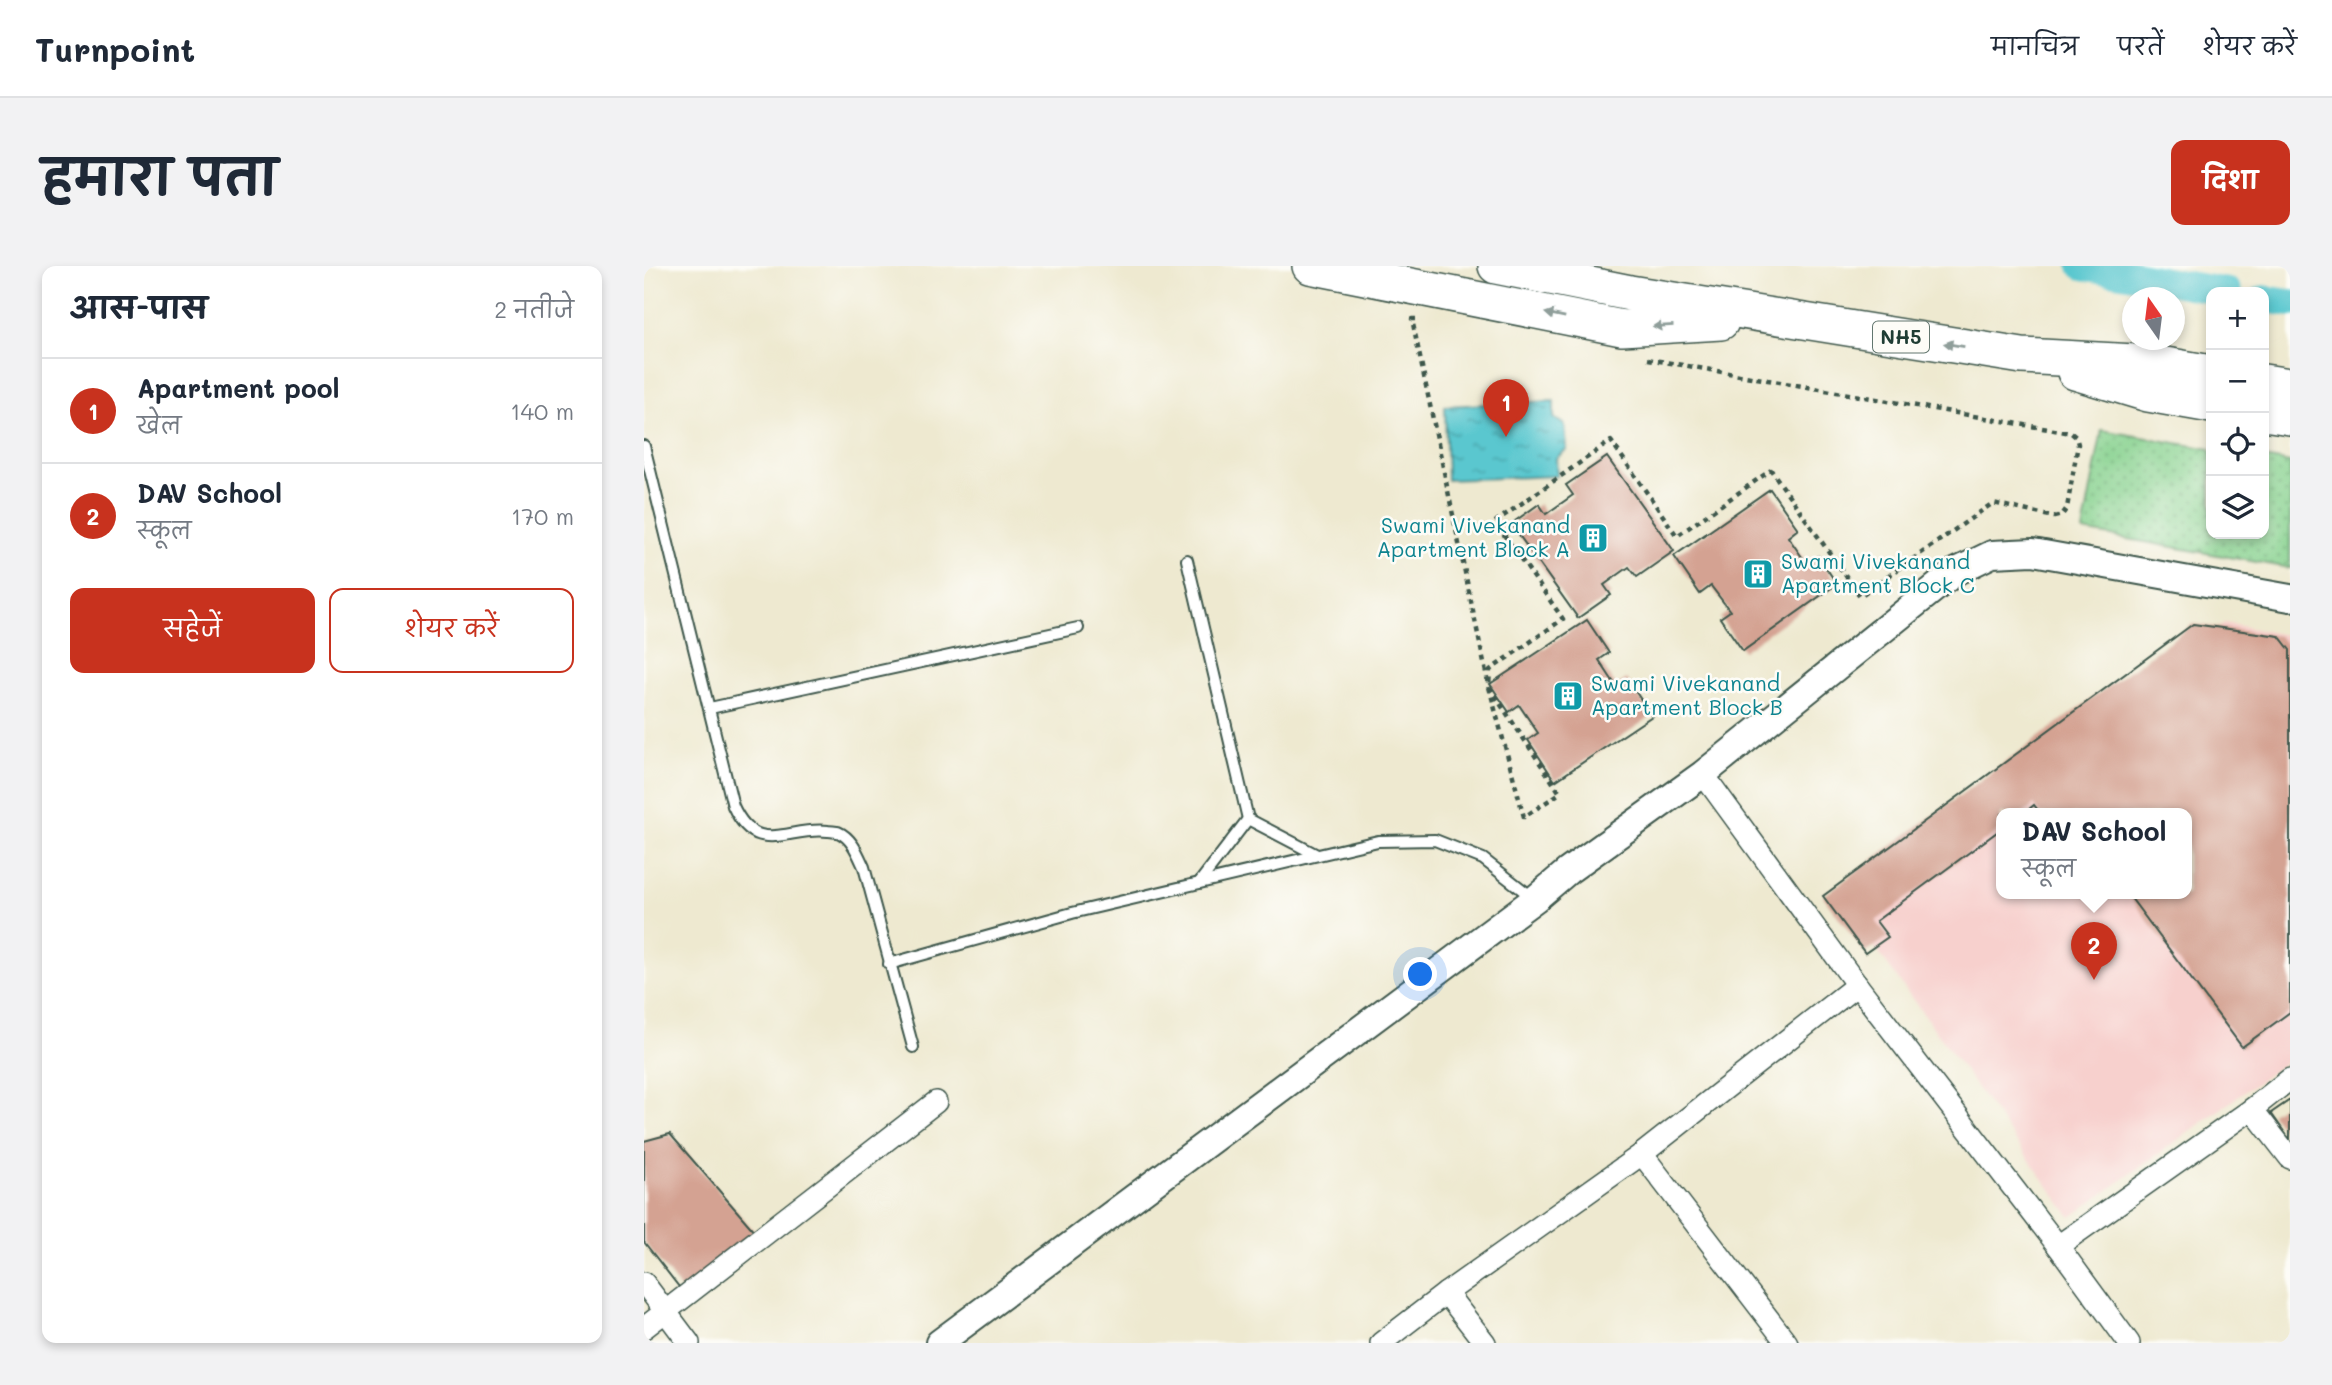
<!DOCTYPE html>
<html lang="hi">
<head>
<meta charset="utf-8">
<style>
  :root { --surface:#fff; --page:#f2f2f3; --text:#1f2937; --muted:#747a83; --line:#e0e1e3; --accent:#c8321e }
  body { margin:0; font-family:Mali,"Playpen Sans Deva",sans-serif; background:var(--page); color:var(--text) }
  .controls { position:absolute; right:21px; top:21px; display:grid; overflow:hidden; border-radius:14px; box-shadow:0 4px 10px #0003 }
  .controls button { width:63px; height:63px; display:grid; place-items:center; padding:0; border:0; border-bottom:2px solid var(--line); background:var(--surface); color:var(--text); font:35px sans-serif }
  .compass { position:absolute; left:1478px; top:21px; width:63px; height:63px; border-radius:50%; background:var(--surface); box-shadow:0 4px 10px #0003; rotate:346deg }
  .you { position:absolute; left:777px; top:709px; width:24px; height:24px; margin:-18px; border:5px solid #fff; border-radius:50%; background:#1a73e8; box-shadow:0 0 0 10px #1a73e833 }
  .badge { display:grid; place-items:center; width:46px; height:46px; border-radius:50%; background:var(--accent); color:#fff; font-size:23px; font-weight:700 }
  .pin { position:absolute; translate:-50% -58px; filter:drop-shadow(0 2px 4px #0008) }
  .pin::after { content:''; position:absolute; top:37px; width:24px; height:21px; background:inherit; clip-path:polygon(0 0,100% 0,50% 100%) }
  .popup { position:absolute; left:1352px; top:542px; width:196px; height:91px; box-sizing:border-box; display:grid; place-content:center; border-radius:14px; background:var(--surface); filter:drop-shadow(0 2px 5px #0005); font-size:23px; white-space:nowrap; color:var(--muted) }
  .popup b { font-size:26px; color:var(--text) }
  .popup::after { content:''; position:absolute; left:50%; top:100%; margin-left:-14px; border:14px solid transparent; border-top-color:var(--surface) }
  .list { margin:0; padding:0; list-style:none }
  h2 { display:flex; justify-content:space-between; align-items:center; height:91px; margin:0; padding:0 28px; font-size:30px }
  h2 small { font-size:23px; font-weight:400; color:var(--muted) }
  .list li { display:grid; grid-template-columns:46px 1fr auto; gap:21px; align-items:center; box-sizing:border-box; height:105px; padding:0 28px; border-top:2px solid var(--line) }
  .list b { display:block; font-size:26px; white-space:nowrap }
  .list p { margin:0; font-size:23px; white-space:nowrap; color:var(--muted) }
  .list em { font-size:23px; font-style:normal; color:var(--muted) }
  .actions { display:flex; gap:14px; padding:21px 28px }
  .actions a { flex:1; padding:16px 0; border:2px solid var(--accent); border-radius:14px; text-align:center; font-size:24px; color:var(--accent) }
  .actions .main { background:var(--accent); color:#fff }
  .icon { flex:none; width:38px; height:38px; fill:none; stroke:currentColor; stroke-width:2; stroke-linecap:round; stroke-linejoin:round }
  .map { position:relative; flex:none; width:1646px; height:1077px; overflow:hidden; border-radius:14px }
  header { display:flex; align-items:center; gap:42px; box-sizing:border-box; height:98px; padding:0 35px; background:var(--surface); border-bottom:2px solid var(--line) }
  header strong { font-size:33px }
  nav { display:flex; gap:38px; margin-inline-start:auto; font-size:24px }
  .intro { display:flex; align-items:center; justify-content:space-between; box-sizing:border-box; height:168px; padding:0 42px }
  h1 { margin:0; font-size:49px }
  .button { padding:18px 32px; border-radius:14px; background:var(--accent); color:#fff; font-size:24px; font-weight:700 }
  main { display:flex; gap:42px; padding:0 42px }
  aside { flex:1; background:var(--surface); border-radius:14px; box-shadow:0 4px 10px #0003 }
  .map>svg:first-child { display:block }
  .built { fill:#f7d0cd; fill-rule:evenodd }
  .park { fill:url(#park-dots); stroke:#528761; stroke-width:2 }
  .water { fill:url(#water-ripples); stroke:#3c8282; stroke-width:2 }
  .lines { fill:none; stroke-linecap:round; stroke-linejoin:round }
  .canal { stroke:#5ac7cf; stroke-width:28 }
  .building { fill:#d4a292 }
  .service-casing { stroke:#3e574b; stroke-width:14 }
  .minor-casing { stroke:#3e574b; stroke-width:24 }
  .tertiary-casing { stroke:#3e574b; stroke-width:30 }
  .trunk-casing { stroke:#3e574b; stroke-width:38 }
  .path { stroke:#3e574b; stroke-width:4.5; stroke-dasharray:5 5; stroke-linecap:butt }
  .service { stroke:#fff; stroke-width:10 }
  .minor { stroke:#fff; stroke-width:21 }
  .tertiary { stroke:#fff; stroke-width:26 }
  .trunk { stroke:#fff; stroke-width:35 }
  .oneway { fill:#8f9e9a }
  .labels { text-anchor:middle; stroke-width:5; stroke-linejoin:round; paint-order:stroke }
  .shield { fill:#fdfcf7; stroke:#62766e; stroke-width:2 }
  .shield-label { font-size:19px; font-weight:bold; fill:#1f3d34 }
  .culture-label { font-size:21px; fill:#0d838f; stroke:#fdfcf7; text-anchor:start }
</style>
</head>
<body>
<header>
<strong>Turnpoint</strong>
<nav><a>मानचित्र</a><a>परतें</a><a>शेयर करें</a></nav>
</header>
<div class="intro"><h1>हमारा पता</h1><a class="button">दिशा</a></div>
<main>
<aside>
<h2>आस-पास<small>2 नतीजे</small></h2>
<ul class="list">
<li><span class="badge">1</span><div><b>Apartment pool</b><p>खेल</p></div><em>140 m</em></li>
<li><span class="badge">2</span><div><b>DAV School</b><p>स्कूल</p></div><em>170 m</em></li>
</ul>
<div class="actions"><a class="main">सहेजें</a><a>शेयर करें</a></div>
</aside>
<div class="map">
<svg width="1646" height="1077" viewBox="0 0 1646 1077">
  <defs>
    <pattern id="park-dots" width="8" height="8" patternUnits="userSpaceOnUse" patternTransform="scale(1.75)"><rect width="8" height="8" fill="#86d18e"/><path d="M2 2h.1M6 6h.1" fill="none" stroke="#6dab75" stroke-width="1.8" stroke-linecap="round"/></pattern>
    <pattern id="water-ripples" width="26" height="14" patternUnits="userSpaceOnUse" patternTransform="scale(1.75)"><rect width="26" height="14" fill="#5ac7cf"/><path d="M2 4q2-2 4 0t4 0M15 11q2-2 4 0t4 0" fill="none" stroke="#4aa3a9"/></pattern>
  </defs>
  <rect width="100%" height="100%" fill="#fdfcf7"/>
  <filter id="ink" filterUnits="userSpaceOnUse"><feTurbulence type="fractalNoise" baseFrequency=".0143" numOctaves="2"/><feDisplacementMap in="SourceGraphic" scale="14" xChannelSelector="R" yChannelSelector="G"/><feConvolveMatrix kernelMatrix="1 2 1 2 8 2 1 2 1" color-interpolation-filters="sRGB"/></filter>
  <filter id="wash" filterUnits="userSpaceOnUse"><feTurbulence type="fractalNoise" baseFrequency=".00686" numOctaves="4" result="noise"/><feDisplacementMap in="SourceGraphic" scale="28" xChannelSelector="R" yChannelSelector="G"/><feGaussianBlur stdDeviation="1.57" result="paint"/><feColorMatrix in="noise" values="0 0 0 0 0 0 0 0 0 0 0 0 0 0 0 0 0 1.4 0 .05"/><feComposite in="paint" operator="in"/></filter>
  <g filter="url(#wash)">
    <rect width="100%" height="100%" fill="#eee9d0"/>
    <path class="built" d="M 1581,357 L 1646,370 L 1646,793 L 1427,951 L 1197,635 ZM 1357,548 L 1543,548 L 1543,628 L 1357,628 Z"/>
    <polygon class="park" points="1458,164 1567,183 1567,268 1620,268 1620,192 1646,197 1646,302 1439,265"/>
    <polygon class="water" points="910,135 910,152 921,159 923,183 912,192 913,210 803,214 801,140"/>
    <g class="lines">
      <g class="canal">
        <polyline points="1438,0 1584,26"/>
        <polyline points="1620,33 1646,37"/>
      </g>
    </g>
    <g id="blocks">
      <g class="building">
        <polygon points="963,191 1030,285 993,311 985,301 960,319 967,329 934,352 867,258 895,238 902,248 929,229 922,219"/>
        <polygon points="1126,223 1154,263 1144,271 1163,298 1174,290 1193,318 1099,385 1076,352 1086,345 1067,320 1056,328 1030,290"/>
        <polygon points="943,354 965,387 955,394 972,420 983,413 1008,450 911,515 884,474 894,467 875,439 865,446 846,418"/>
        <polygon points="1549,358 1635,370 1646,384 1646,746 1598,781 1484,628 1543,628 1543,548 1397,548 1390,539 1379,548 1357,548 1357,563 1232,655 1244,671 1221,687 1179,630"/>
        <polygon points="1646,834 1646,874 1627,847"/>
        <polygon points="26,868 111,966 39,1026 0,976 0,875"/>
      </g>
    </g>
  </g>
  <g filter="url(#ink)">
    <use href="#blocks" fill-opacity="0" stroke="#3e574b" stroke-width="2"/>
    <g class="lines">
      <g class="service-casing">
        <g id="service">
          <path d="M 0,180 L 89,540 C 113,592 143,560 184,565 C 185,565 193,566 194,566 C 208,572 214,588 220,601 L 269,781"/>
          <polyline points="543,294 604,553 673,589"/>
          <polyline points="66,442 434,362"/>
          <polyline points="555,617 604,553"/>
          <polyline points="245,698 428,647 734,575 791,574 839,593 889,632"/>
        </g>
      </g>
      <g class="minor-casing">
        <g id="minor">
          <polyline points="1059,508 1213,719 1414,980 1485,1077"/>
          <polyline points="1646,813 1608,843 1646,892"/>
          <polyline points="998,888 1143,1077"/>
          <polyline points="1414,980 1608,843"/>
          <polyline points="0,1017 45,1077"/>
          <polyline points="802,1027 841,1077"/>
          <polyline points="0,1062 292,836"/>
          <polyline points="737,1077 802,1027 998,888 1213,719"/>
        </g>
      </g>
      <g class="tertiary-casing">
        <polyline id="tertiary" points="295,1077 891,633 924,605 1059,508 1311,306 1348,288 1389,286 1646,332"/>
      </g>
      <g class="trunk-casing">
        <g id="trunk">
          <polyline points="666,0 978,62 1077,56"/>
          <polyline points="852,0 986,27 1378,90 1510,97 1567,107"/>
          <polyline points="1431,106 1504,128 1567,139"/>
          <polyline points="1620,116 1646,120"/>
          <polyline points="1620,147 1646,151"/>
        </g>
      </g>
      <g class="path">
        <polyline points="772,53 768,53 845,421 880,551 916,527 845,421 846,404 919,353 851,256 967,175 1033,270 1127,204 1216,330 1349,237"/>
        <polyline points="1004,93 1427,167 1432,171 1434,178 1423,242 1418,249 1410,251 1349,237"/>
      </g>
      <use href="#service" class="service"/>
      <use href="#minor" class="minor"/>
      <use href="#tertiary" class="tertiary"/>
      <use href="#trunk" class="trunk"/>
    </g>
    <defs><path id="oneway-solid" d="M-6-.8H1V-3.2L6.5 0L1 3.2V.8H-6Z" transform="scale(1.75)"/></defs>
    <g class="oneway">
      <use href="#oneway-solid" transform="translate(911 49) rotate(-169)"/>
      <use href="#oneway-solid" transform="translate(1019 60) rotate(177)"/>
      <use href="#oneway-solid" transform="translate(1310 79) rotate(-171)"/>
    </g>
  </g>
  <defs>
    <g id="building-square" transform="scale(1.575)"><rect x="-9" y="-9" width="18" height="18" rx="4" fill="#0f9aa8" stroke="#fdfcf7"/><path d="M-4-6H4V6H1V3H-1V6H-4ZM-2.5-4.3h1.7v1.8h-1.7ZM.8-4.3h1.7v1.8H.8ZM-2.5-1h1.7V.8h-1.7ZM.8-1h1.7V.8H.8Z" fill="#fff"/></g>
  </defs>
  <g fill-rule="evenodd">
    <use href="#building-square" x="949" y="272"/>
    <use href="#building-square" x="1114" y="308"/>
    <use href="#building-square" x="924" y="430"/>
  </g>
  <g class="labels">
    <rect class="shield" x="1229" y="55.5" width="56" height="31" rx="5"/>
    <g class="shield-label">
      <text x="1257" y="78">NH5</text>
    </g>
    <g class="culture-label">
      <text x="926" y="267" text-anchor="end">Swami Vivekanand<tspan x="926" dy="24">Apartment Block A</tspan></text>
      <text x="1137" y="303">Swami Vivekanand<tspan x="1137" dy="24">Apartment Block C</tspan></text>
      <text x="947" y="425">Swami Vivekanand<tspan x="947" dy="24">Apartment Block B</tspan></text>
    </g>
  </g>
</svg>
<div class="controls">
<button>+</button>
<button>−</button>
<button><svg class="icon" aria-label="locate" viewBox="0 0 24 24"><circle cx="12" cy="12" r="6"/><path d="M12 2v4M12 18v4M2 12h4M18 12h4"/></svg></button>
<button><svg class="icon" aria-label="layers" viewBox="0 0 24 24"><path d="M12 4l9 5-9 5-9-5zM3 14l9 5 9-5"/></svg></button>
</div>
<svg class="compass" viewBox="-18 -18 36 36"><path d="M0-13l5 13h-10z" fill="#e53935"/><path d="M0 13l5-13h-10z" fill="#747a83"/></svg>
<div class="you"></div>
<div class="pin badge" style="left:862px;top:171px">1</div>
<div class="pin badge" style="left:1450px;top:714px">2</div>
<div class="popup"><b>DAV School</b>स्कूल</div>
</div>
</main>
</body>
</html>
